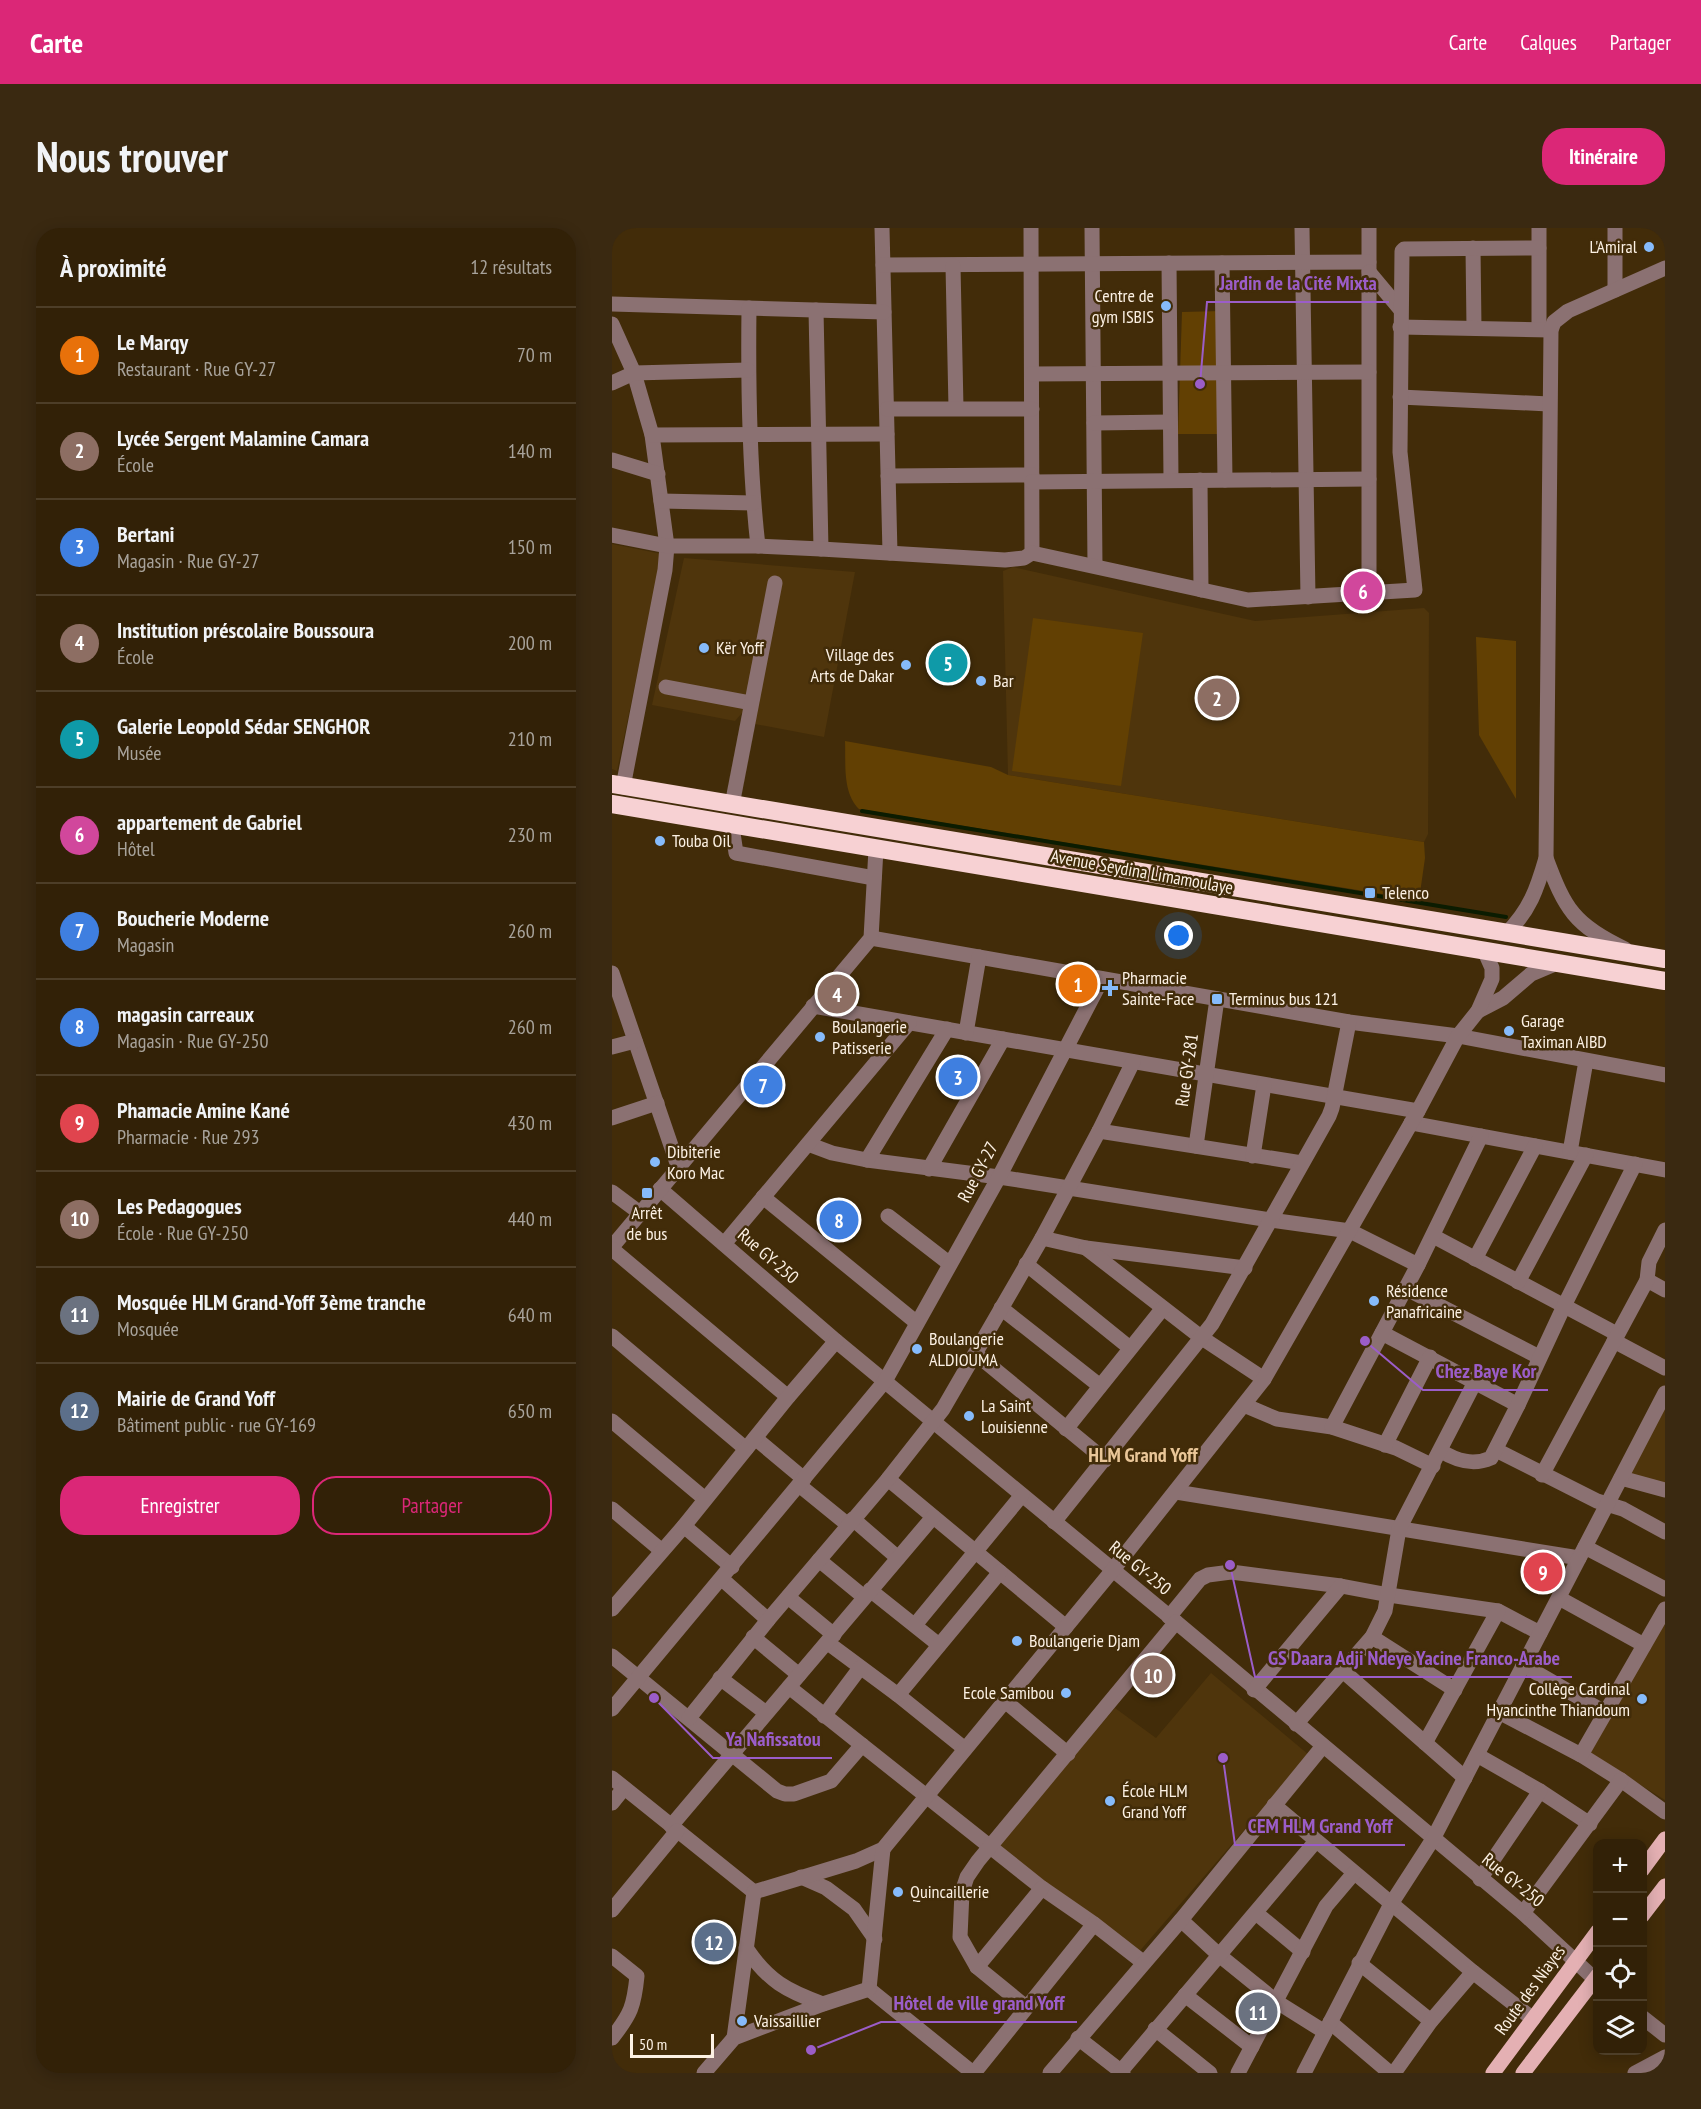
<!DOCTYPE html>
<html lang="fr">
<head>
<meta charset="utf-8">
<style>
  :root { --surface:#322107; --page:#3a2911; --text:#f1f3f6; --muted:#a8a39b; --line:#4d3e28; --accent:#db2777 }
  body { margin:0; font-family:"PT Sans Narrow",sans-serif; background:var(--page); color:var(--text) }
  .controls { position:absolute; right:18px; bottom:18px; display:grid; overflow:hidden; border-radius:12px; box-shadow:0 3px 15px #0003 }
  .controls button { width:54px; height:54px; display:grid; place-items:center; padding:0; border:0; border-bottom:2px solid var(--line); background:var(--surface); color:var(--text); font:30px sans-serif }
  .scale { position:absolute; left:18px; bottom:15px; width:84px; box-sizing:border-box; padding-left:6px; border:3px solid #fcf1e4; border-top:0; font-size:16px; line-height:21px; white-space:nowrap; color:#fcf1e4; -webkit-text-stroke:4px #422c09; paint-order:stroke }
  .you { position:absolute; left:567px; top:708px; width:21px; height:21px; margin:-15px; border:4px solid #fff; border-radius:50%; background:#1a73e8; box-shadow:0 0 0 9px #1a73e833 }
  .badge { display:grid; place-items:center; width:39px; height:39px; border-radius:50%; background:var(--accent); color:#fff; font-size:20px; font-weight:700 }
  .pin { position:absolute; translate:-50% -50%; border:3px solid #fff; box-shadow:0 2px 6px #0006 }
  .list { margin:0; padding:0; list-style:none }
  h2 { display:flex; justify-content:space-between; align-items:center; height:78px; margin:0; padding:0 24px; font-size:26px }
  h2 small { font-size:20px; font-weight:400; color:var(--muted) }
  .list li { display:grid; grid-template-columns:39px 1fr auto; gap:18px; align-items:center; box-sizing:border-box; height:96px; padding:0 24px; border-top:2px solid var(--line) }
  .list b { display:block; font-size:22px; white-space:nowrap }
  .list p { margin:0; font-size:20px; white-space:nowrap; color:var(--muted) }
  .list em { font-size:20px; font-style:normal; color:var(--muted) }
  .actions { display:flex; gap:12px; padding:18px 24px }
  .actions a { flex:1; padding:14px 0; border:2px solid var(--accent); border-radius:24px; text-align:center; font-size:21px; color:var(--accent) }
  .actions .main { background:var(--accent); color:#fff }
  .icon { flex:none; width:33px; height:33px; fill:none; stroke:currentColor; stroke-width:2; stroke-linecap:round; stroke-linejoin:round }
  .map { position:relative; flex:none; width:1053px; height:1845px; overflow:hidden; border-radius:24px }
  header { display:flex; align-items:center; gap:36px; box-sizing:border-box; height:84px; padding:0 30px; background:var(--accent); color:#fff }
  header strong { font-size:28px }
  nav { display:flex; gap:33px; margin-inline-start:auto; font-size:21px }
  .intro { display:flex; align-items:center; justify-content:space-between; box-sizing:border-box; height:144px; padding:0 36px }
  h1 { margin:0; font-size:42px }
  .button { padding:15px 27px; border-radius:24px; background:var(--accent); color:#fff; font-size:21px; font-weight:700 }
  main { display:flex; gap:36px; padding:0 36px }
  aside { flex:1; background:var(--surface); border-radius:24px; box-shadow:0 3px 15px #0003 }
  .map>svg:first-child { display:block }
  .built { fill:#4f350c }
  .green { fill:#624003 }
  .lines { fill:none; stroke-linecap:round; stroke-linejoin:round }
  .stream { stroke:#0b1c01; stroke-width:4 }
  .minor { stroke:#8b7172; stroke-width:15 }
  .major { stroke:#e4b0b3; stroke-width:15 }
  .highway { stroke:#f7d1d3; stroke-width:18 }
  .poi-dot { fill:#86bbfb; stroke:#422c09; stroke-width:2 }
  .labels { text-anchor:middle; stroke-width:5; stroke-linejoin:round; paint-order:stroke }
  .poi-label { font-size:18px; fill:#fcf1e4; stroke:#422c09; text-anchor:start }
  .street-label { font-size:18px; fill:#fcf1e4; stroke:#422c09 }
  .neighbourhood-label { font-size:20px; font-weight:bold; fill:#e9c698; stroke:#422c09 }
  .leader { fill:none; stroke:#9b5dc8; stroke-width:2 }
  .callout-dot { fill:#9b5dc8; stroke:#422c09; stroke-width:2 }
  .callout-label { font-size:20px; text-anchor:middle; font-weight:bold; fill:#9b5dc8; stroke:#422c09; stroke-width:5; stroke-linejoin:round; paint-order:stroke }
</style>
</head>
<body>
<header>
<strong>Carte</strong>
<nav><a>Carte</a><a>Calques</a><a>Partager</a></nav>
</header>
<div class="intro"><h1>Nous trouver</h1><a class="button">Itinéraire</a></div>
<main>
<aside>
<h2>À proximité<small>12 résultats</small></h2>
<ul class="list">
<li><span class="badge" style="background:#e8710a">1</span><div><b>Le Marqy</b><p>Restaurant · Rue GY-27</p></div><em>70 m</em></li>
<li><span class="badge" style="background:#8d6e63">2</span><div><b>Lycée Sergent Malamine Camara</b><p>École</p></div><em>140 m</em></li>
<li><span class="badge" style="background:#3f7fe0">3</span><div><b>Bertani</b><p>Magasin · Rue GY-27</p></div><em>150 m</em></li>
<li><span class="badge" style="background:#8d6e63">4</span><div><b>Institution préscolaire Boussoura</b><p>École</p></div><em>200 m</em></li>
<li><span class="badge" style="background:#0f9aa8">5</span><div><b>Galerie Leopold Sédar SENGHOR</b><p>Musée</p></div><em>210 m</em></li>
<li><span class="badge" style="background:#d1479c">6</span><div><b>appartement de Gabriel</b><p>Hôtel</p></div><em>230 m</em></li>
<li><span class="badge" style="background:#3f7fe0">7</span><div><b>Boucherie Moderne</b><p>Magasin</p></div><em>260 m</em></li>
<li><span class="badge" style="background:#3f7fe0">8</span><div><b>magasin carreaux</b><p>Magasin · Rue GY-250</p></div><em>260 m</em></li>
<li><span class="badge" style="background:#e0444e">9</span><div><b>Phamacie Amine Kané</b><p>Pharmacie · Rue 293</p></div><em>430 m</em></li>
<li><span class="badge" style="background:#8d6e63">10</span><div><b>Les Pedagogues</b><p>École · Rue GY-250</p></div><em>440 m</em></li>
<li><span class="badge" style="background:#6b7280">11</span><div><b>Mosquée HLM Grand-Yoff 3ème tranche</b><p>Mosquée</p></div><em>640 m</em></li>
<li><span class="badge" style="background:#5c6f8a">12</span><div><b>Mairie de Grand Yoff</b><p>Bâtiment public · rue GY-169</p></div><em>650 m</em></li>
</ul>
<div class="actions"><a class="main">Enregistrer</a><a>Partager</a></div>
</aside>
<div class="map">
<svg width="1053" height="1845" viewBox="0 0 1053 1845">
  <rect width="100%" height="100%" fill="#422c09"/>
  <g class="built">
    <polygon points="0,316 50,326 5,543 0,541"/>
    <polygon points="72,330 243,344 212,509 143,496 140,487 130,485 123,493 40,477"/>
    <polygon points="401,339 643,393 812,380 817,385 816,606 812,614 396,547 391,343"/>
    <polygon points="1053,1171 1053,1259 1013,1248"/>
    <polygon points="1053,1394 1053,1572 975,1524"/>
    <polygon points="599,1445 697,1527 526,1725 385,1617 503,1480 544,1510"/>
  </g>
  <g class="green">
    <polygon points="610,83 606,206 566,206 570,84"/>
    <polygon points="421,390 531,405 509,558 400,543"/>
    <polygon points="864,409 904,413 904,571 867,507"/>
    <path d="M 233,513 L 379,539 L 396,547 L 812,614 L 813,630 L 807,672 L 247,581 C 230,564 234,535 233,513 Z"/>
  </g>
  <g class="lines">
    <polyline class="stream" points="250,583 894,689"/>
    <g class="minor">
      <polyline points="270,0 278,325"/>
      <polyline points="419,0 420,325"/>
      <polyline points="480,0 483,338"/>
      <polyline points="690,0 696,369"/>
      <polyline points="757,0 757,366"/>
      <polyline points="927,0 927,101"/>
      <polyline points="861,20 862,100"/>
      <polyline points="557,35 559,252"/>
      <polyline points="610,35 613,252"/>
      <polyline points="271,37 757,34"/>
      <polyline points="341,38 344,180"/>
      <polyline points="757,44 788,81"/>
      <polyline points="1003,62 1003,0"/>
      <polyline points="0,76 272,84"/>
      <path d="M 137,80 C 136,159 137,239 146,318"/>
      <polyline points="204,82 209,321"/>
      <polyline points="0,96 22,145 40,207 55,318 53,342 11,559"/>
      <polyline points="788,99 939,102"/>
      <polyline points="420,146 757,144"/>
      <polyline points="0,155 22,145 136,142"/>
      <polyline points="788,169 937,176"/>
      <polyline points="275,181 420,181"/>
      <polyline points="482,195 558,194"/>
      <polyline points="40,207 275,206"/>
      <polyline points="0,232 46,246"/>
      <polyline points="276,248 420,247"/>
      <polyline points="588,252 589,362"/>
      <polyline points="420,254 757,251"/>
      <polyline points="49,273 141,275"/>
      <polyline points="0,307 55,318 146,318 209,321 393,332 412,330 420,325 636,372 803,362 788,224 790,23 792,21 927,20"/>
      <polyline points="54,459 139,475"/>
      <polyline points="120,577 163,355"/>
      <polyline points="117,596 121,605 124,625 262,650"/>
      <path d="M 934,630 C 953,681 962,697 1013,721"/>
      <path d="M 894,706 C 918,682 925,661 934,630 L 939,102 L 942,94 L 956,83 L 1053,40"/>
      <polyline points="259,710 737,794 846,808 1053,847"/>
      <polyline points="0,745 66,938"/>
      <polyline points="201,778 806,883"/>
      <polyline points="866,783 891,770 919,746 945,735"/>
      <polyline points="354,805 367,729"/>
      <polyline points="0,819 23,813"/>
      <polyline points="0,890 45,875"/>
      <polyline points="799,895 1053,942"/>
      <polyline points="487,903 690,935"/>
      <polyline points="196,916 220,925 255,932 387,949 658,992 738,1003 806,1037"/>
      <polyline points="584,918 605,771"/>
      <polyline points="958,924 974,833"/>
      <polyline points="641,928 652,857"/>
      <polyline points="255,932 335,801"/>
      <polyline points="317,941 391,811"/>
      <polyline points="48,961 224,1113 564,1394 911,1685 986,1754"/>
      <polyline points="0,964 28,985"/>
      <polyline points="151,969 305,1095"/>
      <polyline points="276,988 338,1036"/>
      <polyline points="821,1008 1005,1106"/>
      <polyline points="430,1010 474,1020 633,1040"/>
      <polyline points="112,1016 297,795"/>
      <polyline points="0,1019 259,710 264,621"/>
      <polyline points="474,1020 590,1110 652,1151"/>
      <polyline points="0,1021 176,1169"/>
      <polyline points="863,1031 923,918"/>
      <polyline points="414,1036 518,1120"/>
      <polyline points="1035,1052 1053,1062"/>
      <polyline points="906,1054 974,927"/>
      <polyline points="793,1060 927,1129"/>
      <polyline points="389,1080 488,1158"/>
      <polyline points="770,1105 906,1177"/>
      <polyline points="0,1108 134,1221"/>
      <polyline points="1002,1113 1053,1140"/>
      <polyline points="364,1126 493,1232"/>
      <polyline points="632,1177 665,1191 720,1199 784,1220 821,1238"/>
      <polyline points="0,1193 93,1271"/>
      <polyline points="720,1199 806,1037 869,908"/>
      <polyline points="454,1201 551,1080"/>
      <polyline points="143,1210 192,1251"/>
      <polyline points="773,1217 818,1129"/>
      <polyline points="884,1222 985,1273 1011,1281 1053,1304"/>
      <path d="M 829,1223 C 845,1233 861,1238 879,1230 L 906,1177 L 952,1078 L 1023,936"/>
      <polyline points="930,1247 1035,1052 1037,1034 1053,1002"/>
      <polyline points="1009,1250 1053,1262"/>
      <polyline points="276,1251 454,1399"/>
      <polyline points="187,1257 235,1296"/>
      <polyline points="564,1264 967,1330"/>
      <polyline points="0,1281 50,1323"/>
      <polyline points="241,1291 286,1330"/>
      <polyline points="442,1294 600,1096 717,888 720,880 737,794"/>
      <polyline points="72,1298 120,1339"/>
      <polyline points="973,1319 1053,1361"/>
      <polyline points="207,1332 252,1369"/>
      <polyline points="110,1351 156,1392"/>
      <polyline points="258,1362 327,1417"/>
      <polyline points="176,1369 222,1407"/>
      <polyline points="947,1370 1032,1417"/>
      <polyline points="0,1381 72,1298 176,1169 224,1113"/>
      <polyline points="557,1389 588,1351 596,1347 619,1344 729,1358 777,1367 886,1383 928,1405"/>
      <polyline points="303,1397 410,1267"/>
      <polyline points="141,1409 187,1447"/>
      <polyline points="760,1409 843,1462"/>
      <polyline points="216,1415 286,1467 353,1521"/>
      <polyline points="0,1428 165,1563 173,1566 182,1566 219,1553 250,1517"/>
      <polyline points="911,1437 994,1485"/>
      <polyline points="731,1443 853,1550"/>
      <polyline points="108,1450 154,1485"/>
      <polyline points="177,1459 430,1660 482,1696 532,1735"/>
      <polyline points="642,1462 729,1358"/>
      <polyline points="286,1467 388,1344"/>
      <polyline points="393,1473 456,1526"/>
      <polyline points="0,1481 273,1153 387,949 490,751"/>
      <polyline points="887,1484 969,1527 1009,1552 1053,1584"/>
      <polyline points="212,1488 248,1440"/>
      <polyline points="77,1490 156,1392 276,1251 331,1181 430,1010 487,903 521,834"/>
      <polyline points="684,1496 760,1409 773,1383 787,1301 863,1154"/>
      <polyline points="813,1515 886,1383"/>
      <polyline points="865,1527 928,1563 978,1596"/>
      <polyline points="969,1527 1053,1381"/>
      <polyline points="0,1550 142,1664"/>
      <polyline points="0,1575 12,1560"/>
      <polyline points="662,1577 861,1744 921,1791"/>
      <polyline points="59,1598 321,1289"/>
      <polyline points="189,1649 214,1660 242,1681 263,1711"/>
      <polyline points="868,1651 928,1563"/>
      <polyline points="142,1664 244,1633 271,1621 500,1343 652,1151 806,883 846,808 866,783 880,751 880,740 872,722"/>
      <polyline points="0,1682 65,1603"/>
      <polyline points="644,1685 691,1724"/>
      <polyline points="911,1685 1009,1552"/>
      <polyline points="569,1692 607,1727 665,1774 713,1804"/>
      <path d="M 134,1720 C 156,1753 175,1763 211,1776"/>
      <path d="M 0,1728 L 25,1748 C 22,1778 19,1786 0,1810"/>
      <polyline points="747,1735 819,1793"/>
      <polyline points="365,1739 430,1660"/>
      <polyline points="257,1761 271,1621"/>
      <polyline points="257,1761 361,1845"/>
      <polyline points="573,1767 640,1819"/>
      <polyline points="414,1779 365,1739 348,1709 350,1664 355,1649 366,1633 564,1394"/>
      <polyline points="1030,1789 1053,1807"/>
      <polyline points="718,1794 778,1845"/>
      <polyline points="543,1801 598,1845"/>
      <polyline points="122,1810 142,1664"/>
      <polyline points="466,1810 511,1845"/>
      <polyline points="509,1843 704,1613"/>
      <polyline points="92,1845 122,1810 211,1776 257,1761"/>
      <polyline points="362,1845 482,1696"/>
      <polyline points="438,1845 569,1692 711,1518"/>
      <polyline points="626,1845 714,1678 742,1645"/>
      <polyline points="692,1845 779,1676 821,1611 1053,1165"/>
      <polyline points="782,1845 819,1793 861,1744"/>
      <polyline points="1023,1845 1053,1829"/>
    </g>
    <g class="major">
      <polyline points="1030,1642 1053,1611"/>
      <polyline points="1030,1688 1053,1658"/>
      <polyline points="881,1845 986,1703"/>
      <polyline points="911,1845 986,1747"/>
    </g>
    <g class="highway">
      <polyline points="0,556 1053,731"/>
      <polyline points="0,576 1053,753"/>
    </g>
  </g>
  <g class="poi-dot">
    <circle cx="1037" cy="19" r="6"/>
    <circle cx="554" cy="78" r="6"/>
    <circle cx="92" cy="420" r="6"/>
    <circle cx="294" cy="437" r="6"/>
    <circle cx="369" cy="453" r="6"/>
    <circle cx="48" cy="613" r="6"/>
    <rect x="752" y="659" width="12" height="12" rx="3"/>
    <path d="M495 751h6v6h6v6h-6v6h-6v-6h-6v-6h6z"/>
    <rect x="599" y="765" width="12" height="12" rx="3"/>
    <circle cx="897" cy="803" r="6"/>
    <circle cx="208" cy="809" r="6"/>
    <circle cx="43" cy="934" r="6"/>
    <rect x="29" y="959" width="12" height="12" rx="3"/>
    <circle cx="762" cy="1073" r="6"/>
    <circle cx="305" cy="1121" r="6"/>
    <circle cx="357" cy="1188" r="6"/>
    <circle cx="405" cy="1413" r="6"/>
    <circle cx="454" cy="1465" r="6"/>
    <circle cx="1030" cy="1471" r="6"/>
    <circle cx="498" cy="1573" r="6"/>
    <circle cx="286" cy="1664" r="6"/>
    <circle cx="130" cy="1793" r="6"/>
  </g>
  <g class="labels">
    <g class="poi-label">
      <text x="1025" y="25" text-anchor="end">L'Amiral</text>
      <text x="542" y="74" text-anchor="end">Centre de<tspan x="542" dy="21">gym ISBIS</tspan></text>
      <text x="104" y="426">Kër Yoff</text>
      <text x="282" y="433" text-anchor="end">Village des<tspan x="282" dy="21">Arts de Dakar</tspan></text>
      <text x="381" y="459">Bar</text>
      <text x="60" y="619">Touba Oil</text>
      <text x="770" y="671">Telenco</text>
      <text x="510" y="756">Pharmacie<tspan x="510" dy="21">Sainte-Face</tspan></text>
      <text x="617" y="777">Terminus bus 121</text>
      <text x="909" y="799">Garage<tspan x="909" dy="21">Taximan AIBD</tspan></text>
      <text x="220" y="805">Boulangerie<tspan x="220" dy="21">Patisserie</tspan></text>
      <text x="55" y="930">Dibiterie<tspan x="55" dy="21">Koro Mac</tspan></text>
      <text x="35" y="991" text-anchor="middle">Arrêt<tspan x="35" dy="21">de bus</tspan></text>
      <text x="774" y="1069">Résidence<tspan x="774" dy="21">Panafricaine</tspan></text>
      <text x="317" y="1117">Boulangerie<tspan x="317" dy="21">ALDIOUMA</tspan></text>
      <text x="369" y="1184">La Saint<tspan x="369" dy="21">Louisienne</tspan></text>
      <text x="417" y="1419">Boulangerie Djam</text>
      <text x="1018" y="1467" text-anchor="end">Collège Cardinal<tspan x="1018" dy="21">Hyancinthe Thiandoum</tspan></text>
      <text x="442" y="1471" text-anchor="end">Ecole Samibou</text>
      <text x="510" y="1569">École HLM<tspan x="510" dy="21">Grand Yoff</tspan></text>
      <text x="298" y="1670">Quincaillerie</text>
      <text x="142" y="1799">Vaissaillier</text>
    </g>
    <g class="street-label">
      <text transform="translate(530 644) rotate(10)" y="6">Avenue Seydina Limamoulaye</text>
      <text transform="translate(575 842) rotate(-82)" y="6">Rue GY-281</text>
      <text transform="translate(366 944) rotate(-62)" y="6">Rue GY-27</text>
      <text transform="translate(156 1028) rotate(41)" y="6">Rue GY-250</text>
      <text transform="translate(528 1340) rotate(39)" y="6">Rue GY-250</text>
      <text transform="translate(901 1652) rotate(39)" y="6">Rue GY-250</text>
      <text transform="translate(918 1762) rotate(-54)" y="6">Route des Niayes</text>
    </g>
    <g class="neighbourhood-label">
      <text x="531" y="1234">HLM Grand Yoff</text>
    </g>
  </g>
  <path class="leader" d="M588 156L595 74H777M753 1113L811 1162H936M618 1337L643 1449H960M42 1470L101 1530H220M611 1530L623 1617H793M199 1822L269 1794H465"/>
  <g class="callout-dot">
    <circle cx="588" cy="156" r="6"/>
    <circle cx="753" cy="1113" r="6"/>
    <circle cx="618" cy="1337" r="6"/>
    <circle cx="42" cy="1470" r="6"/>
    <circle cx="611" cy="1530" r="6"/>
    <circle cx="199" cy="1822" r="6"/>
  </g>
  <g class="callout-label">
    <text x="686" y="62">Jardin de la Cité Mixta</text>
    <text x="874" y="1150">Chez Baye Kor</text>
    <text x="802" y="1437">GS Daara Adji Ndeye Yacine Franco-Arabe</text>
    <text x="161" y="1518">Ya Nafissatou</text>
    <text x="708" y="1605">CEM HLM Grand Yoff</text>
    <text x="367" y="1782">Hôtel de ville grand Yoff</text>
  </g>
</svg>
<div class="controls">
<button>+</button>
<button>−</button>
<button><svg class="icon" aria-label="locate" viewBox="0 0 24 24"><circle cx="12" cy="12" r="6"/><path d="M12 2v4M12 18v4M2 12h4M18 12h4"/></svg></button>
<button><svg class="icon" aria-label="layers" viewBox="0 0 24 24"><path d="M12 4l9 5-9 5-9-5zM3 14l9 5 9-5"/></svg></button>
</div>
<div class="scale">50 m</div>
<div class="you"></div>
<div class="pin badge" style="left:466px;top:756px;background:#e8710a">1</div>
<div class="pin badge" style="left:605px;top:470px;background:#8d6e63">2</div>
<div class="pin badge" style="left:346px;top:849px;background:#3f7fe0">3</div>
<div class="pin badge" style="left:225px;top:766px;background:#8d6e63">4</div>
<div class="pin badge" style="left:336px;top:435px;background:#0f9aa8">5</div>
<div class="pin badge" style="left:751px;top:363px;background:#d1479c">6</div>
<div class="pin badge" style="left:151px;top:857px;background:#3f7fe0">7</div>
<div class="pin badge" style="left:227px;top:992px;background:#3f7fe0">8</div>
<div class="pin badge" style="left:931px;top:1344px;background:#e0444e">9</div>
<div class="pin badge" style="left:541px;top:1447px;background:#8d6e63">10</div>
<div class="pin badge" style="left:646px;top:1784px;background:#6b7280">11</div>
<div class="pin badge" style="left:102px;top:1714px;background:#5c6f8a">12</div>
</div>
</main>
</body>
</html>
